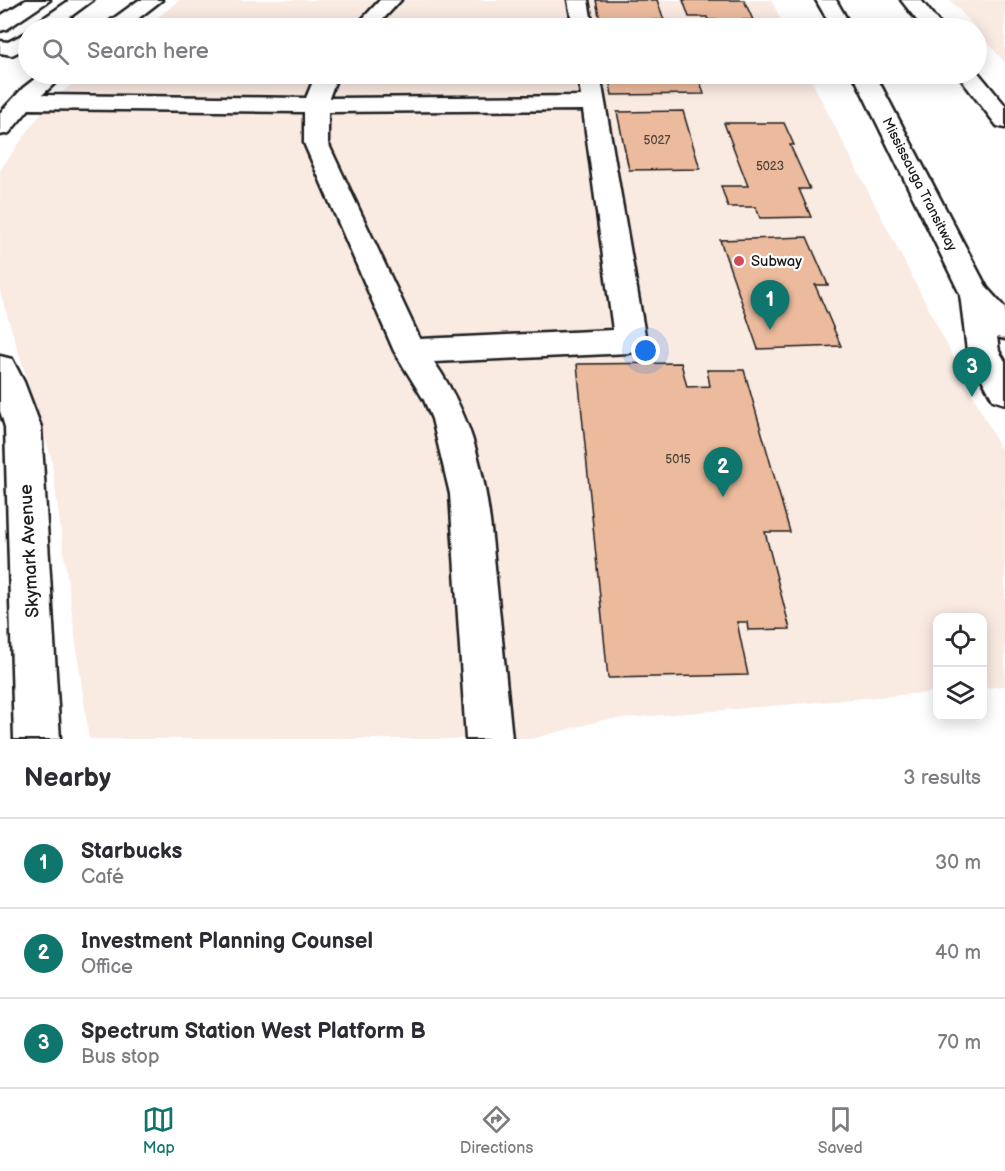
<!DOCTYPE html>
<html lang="en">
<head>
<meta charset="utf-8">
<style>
  :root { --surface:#fff; --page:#f7f7f7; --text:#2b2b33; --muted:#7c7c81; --line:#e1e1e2; --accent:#0f766e }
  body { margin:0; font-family:"Balsamiq Sans",sans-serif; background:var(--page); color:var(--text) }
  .controls { position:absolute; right:18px; bottom:18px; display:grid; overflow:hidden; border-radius:12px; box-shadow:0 3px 15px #0003 }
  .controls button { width:54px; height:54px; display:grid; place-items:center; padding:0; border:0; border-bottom:2px solid var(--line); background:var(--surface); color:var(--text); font:30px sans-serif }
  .you { position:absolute; left:646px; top:351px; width:21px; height:21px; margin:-15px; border:4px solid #fff; border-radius:50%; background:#1a73e8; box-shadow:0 0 0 9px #1a73e833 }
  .badge { display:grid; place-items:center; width:39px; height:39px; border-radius:50%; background:var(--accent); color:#fff; font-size:20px; font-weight:700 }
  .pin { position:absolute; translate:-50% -50px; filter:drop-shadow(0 2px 3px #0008) }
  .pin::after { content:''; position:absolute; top:32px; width:21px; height:18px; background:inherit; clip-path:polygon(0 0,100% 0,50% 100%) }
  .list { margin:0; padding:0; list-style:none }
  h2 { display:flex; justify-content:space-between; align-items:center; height:78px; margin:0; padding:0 24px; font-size:26px }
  h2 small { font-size:20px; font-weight:400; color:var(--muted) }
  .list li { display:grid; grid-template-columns:39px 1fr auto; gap:18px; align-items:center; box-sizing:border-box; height:90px; padding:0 24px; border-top:2px solid var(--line) }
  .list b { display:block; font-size:22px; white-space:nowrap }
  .list p { margin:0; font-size:20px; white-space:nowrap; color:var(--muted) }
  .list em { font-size:20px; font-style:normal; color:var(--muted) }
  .icon { flex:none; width:33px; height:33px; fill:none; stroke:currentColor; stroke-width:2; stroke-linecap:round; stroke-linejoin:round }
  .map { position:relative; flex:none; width:1005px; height:739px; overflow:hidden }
  .search { position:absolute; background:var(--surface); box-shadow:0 3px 15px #0003; left:18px; right:18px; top:18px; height:66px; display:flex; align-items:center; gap:15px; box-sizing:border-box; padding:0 21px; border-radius:33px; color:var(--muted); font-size:22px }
  .sheet { height:348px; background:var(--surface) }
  nav { display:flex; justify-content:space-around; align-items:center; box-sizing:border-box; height:84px; border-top:2px solid var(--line); background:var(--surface); font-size:16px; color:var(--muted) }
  nav a { display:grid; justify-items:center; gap:3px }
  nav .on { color:var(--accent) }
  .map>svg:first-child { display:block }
  .built { fill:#f9eae2 }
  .building { fill:#ecba9d; stroke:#1c1c1c; stroke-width:1.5 }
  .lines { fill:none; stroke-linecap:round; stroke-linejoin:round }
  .minor-casing { stroke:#1c1c1c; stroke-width:5 }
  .major-casing { stroke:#1c1c1c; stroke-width:5 }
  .minor { fill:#fff; fill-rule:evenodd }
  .major { fill:#fff; fill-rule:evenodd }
  .poi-dot { fill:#d1495b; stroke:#fff; stroke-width:2 }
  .labels { text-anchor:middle; stroke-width:4.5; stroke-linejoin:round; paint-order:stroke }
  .number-label { font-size:12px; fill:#50443c }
  .far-street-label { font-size:14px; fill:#1c1c1c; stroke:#fff }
  .poi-label { font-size:15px; fill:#1c1c1c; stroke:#fff; text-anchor:start }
  .near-street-label { font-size:18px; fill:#1c1c1c; stroke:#fff }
</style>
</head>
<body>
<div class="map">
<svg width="1005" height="739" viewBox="0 0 1005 739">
  <rect width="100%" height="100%" fill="#fff"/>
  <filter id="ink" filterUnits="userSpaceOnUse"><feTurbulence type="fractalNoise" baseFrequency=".0167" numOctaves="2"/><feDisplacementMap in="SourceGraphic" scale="12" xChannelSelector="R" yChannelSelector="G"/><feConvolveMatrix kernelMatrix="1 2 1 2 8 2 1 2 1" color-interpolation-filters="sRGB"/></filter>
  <g filter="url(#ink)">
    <g class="built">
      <polygon points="180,0 771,0 785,28 144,28"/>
      <polygon points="950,0 1005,0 1005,63 976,28"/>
      <polygon points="86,74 808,74 1005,458 1005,686 983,688 982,618 938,618 937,692 603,720 531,739 89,739 51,457 0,292 0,170 49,102"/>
    </g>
    <g class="building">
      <polygon points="596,0 657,0 664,20 600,21"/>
      <polygon points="683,0 744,0 753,20 708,20 707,17 689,17"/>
      <polygon points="608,74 691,74 698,75 704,94 612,95"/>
      <polygon points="683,111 700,169 629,170 617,112"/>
      <polygon points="724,123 784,123 794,145 790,145 810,189 799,189 811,217 760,218 756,207 728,207 721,186 748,186"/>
      <polygon points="807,237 828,285 815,285 841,346 758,349 720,240"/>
      <polygon points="681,363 687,387 710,386 707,370 744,370 790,532 765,532 790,629 748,630 747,622 737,622 748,675 608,678 577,364"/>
    </g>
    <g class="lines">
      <g class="minor-casing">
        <g id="minor">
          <polygon points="26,0 50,0 7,29 0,31 0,16"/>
          <polygon points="70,0 93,0 55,28 32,28 35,24"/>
          <polygon points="139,0 162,0 126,28 103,28 106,24"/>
          <polygon points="380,0 401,0 375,28 354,28"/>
          <polygon points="568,0 588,0 593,28 573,28"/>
          <polygon points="816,0 836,0 852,28 832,28"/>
          <polygon points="28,32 28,47 12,55 0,53 0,41 8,42"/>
          <path d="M 41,74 L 65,74 L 42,95 L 306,98 L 316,74 L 338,74 L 329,98 L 581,96 L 578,74 L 600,74 L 646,341 L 641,349 L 630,353 L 434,362 C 484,434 489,504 497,588 C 502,639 507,689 512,739 L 466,739 L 450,494 L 432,419 L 424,400 L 394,351 L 304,143 L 304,112 L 29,109 L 9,133 L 0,135 L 0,113 L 23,88 ZM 583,110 L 613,330 L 420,339 L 328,143 L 328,112 Z"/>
          <polygon points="853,74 875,74 987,288 1005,308 1005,339 997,337 999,351 1005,361 1005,404 993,400 967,351 960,294"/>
          <polygon points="0,356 12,359 24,382 41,427 60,739 14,739 5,427 0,411"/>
        </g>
      </g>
      <g class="major-casing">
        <g id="major">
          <polygon points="901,0 921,0 943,28 923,28"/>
          <polygon points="976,70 1005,105 1005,128 997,126 957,74 976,74"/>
        </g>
      </g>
      <use href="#minor" class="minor"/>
      <use href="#major" class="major"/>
    </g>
  </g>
  <circle class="poi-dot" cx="739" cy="261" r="6"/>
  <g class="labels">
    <g class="number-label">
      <text x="657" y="144">5027</text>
      <text x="770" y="170">5023</text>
      <text x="678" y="463">5015</text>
    </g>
    <g class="far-street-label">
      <text transform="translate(920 184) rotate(63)" y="5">Mississauga Transitway</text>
    </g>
    <g class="poi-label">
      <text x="751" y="266">Subway</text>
    </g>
    <g class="near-street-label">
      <text transform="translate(29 551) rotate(-93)" y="6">Skymark Avenue</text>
    </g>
  </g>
</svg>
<div class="controls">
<button><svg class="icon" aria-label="locate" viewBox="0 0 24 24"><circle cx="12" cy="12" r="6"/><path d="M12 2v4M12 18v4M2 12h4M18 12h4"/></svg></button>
<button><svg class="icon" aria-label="layers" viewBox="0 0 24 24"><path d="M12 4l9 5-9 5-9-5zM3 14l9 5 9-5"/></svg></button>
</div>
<div class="you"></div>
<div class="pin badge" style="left:770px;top:330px">1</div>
<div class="pin badge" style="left:723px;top:497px">2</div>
<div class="pin badge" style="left:972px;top:397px">3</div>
<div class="search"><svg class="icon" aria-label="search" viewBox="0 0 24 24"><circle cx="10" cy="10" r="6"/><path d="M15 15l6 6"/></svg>Search here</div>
</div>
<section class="sheet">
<h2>Nearby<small>3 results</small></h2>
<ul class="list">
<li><span class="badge">1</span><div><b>Starbucks</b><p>Café</p></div><em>30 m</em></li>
<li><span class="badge">2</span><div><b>Investment Planning Counsel</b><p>Office</p></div><em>40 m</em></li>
<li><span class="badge">3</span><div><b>Spectrum Station West Platform B</b><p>Bus stop</p></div><em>70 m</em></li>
</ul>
</section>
<nav>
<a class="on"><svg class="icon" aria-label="map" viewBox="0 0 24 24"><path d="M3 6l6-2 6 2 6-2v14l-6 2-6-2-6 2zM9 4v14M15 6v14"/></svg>Map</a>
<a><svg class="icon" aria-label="directions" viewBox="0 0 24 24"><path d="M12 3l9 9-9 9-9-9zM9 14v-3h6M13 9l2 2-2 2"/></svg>Directions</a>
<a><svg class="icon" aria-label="saved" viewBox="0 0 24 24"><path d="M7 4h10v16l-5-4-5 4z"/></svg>Saved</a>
</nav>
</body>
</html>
